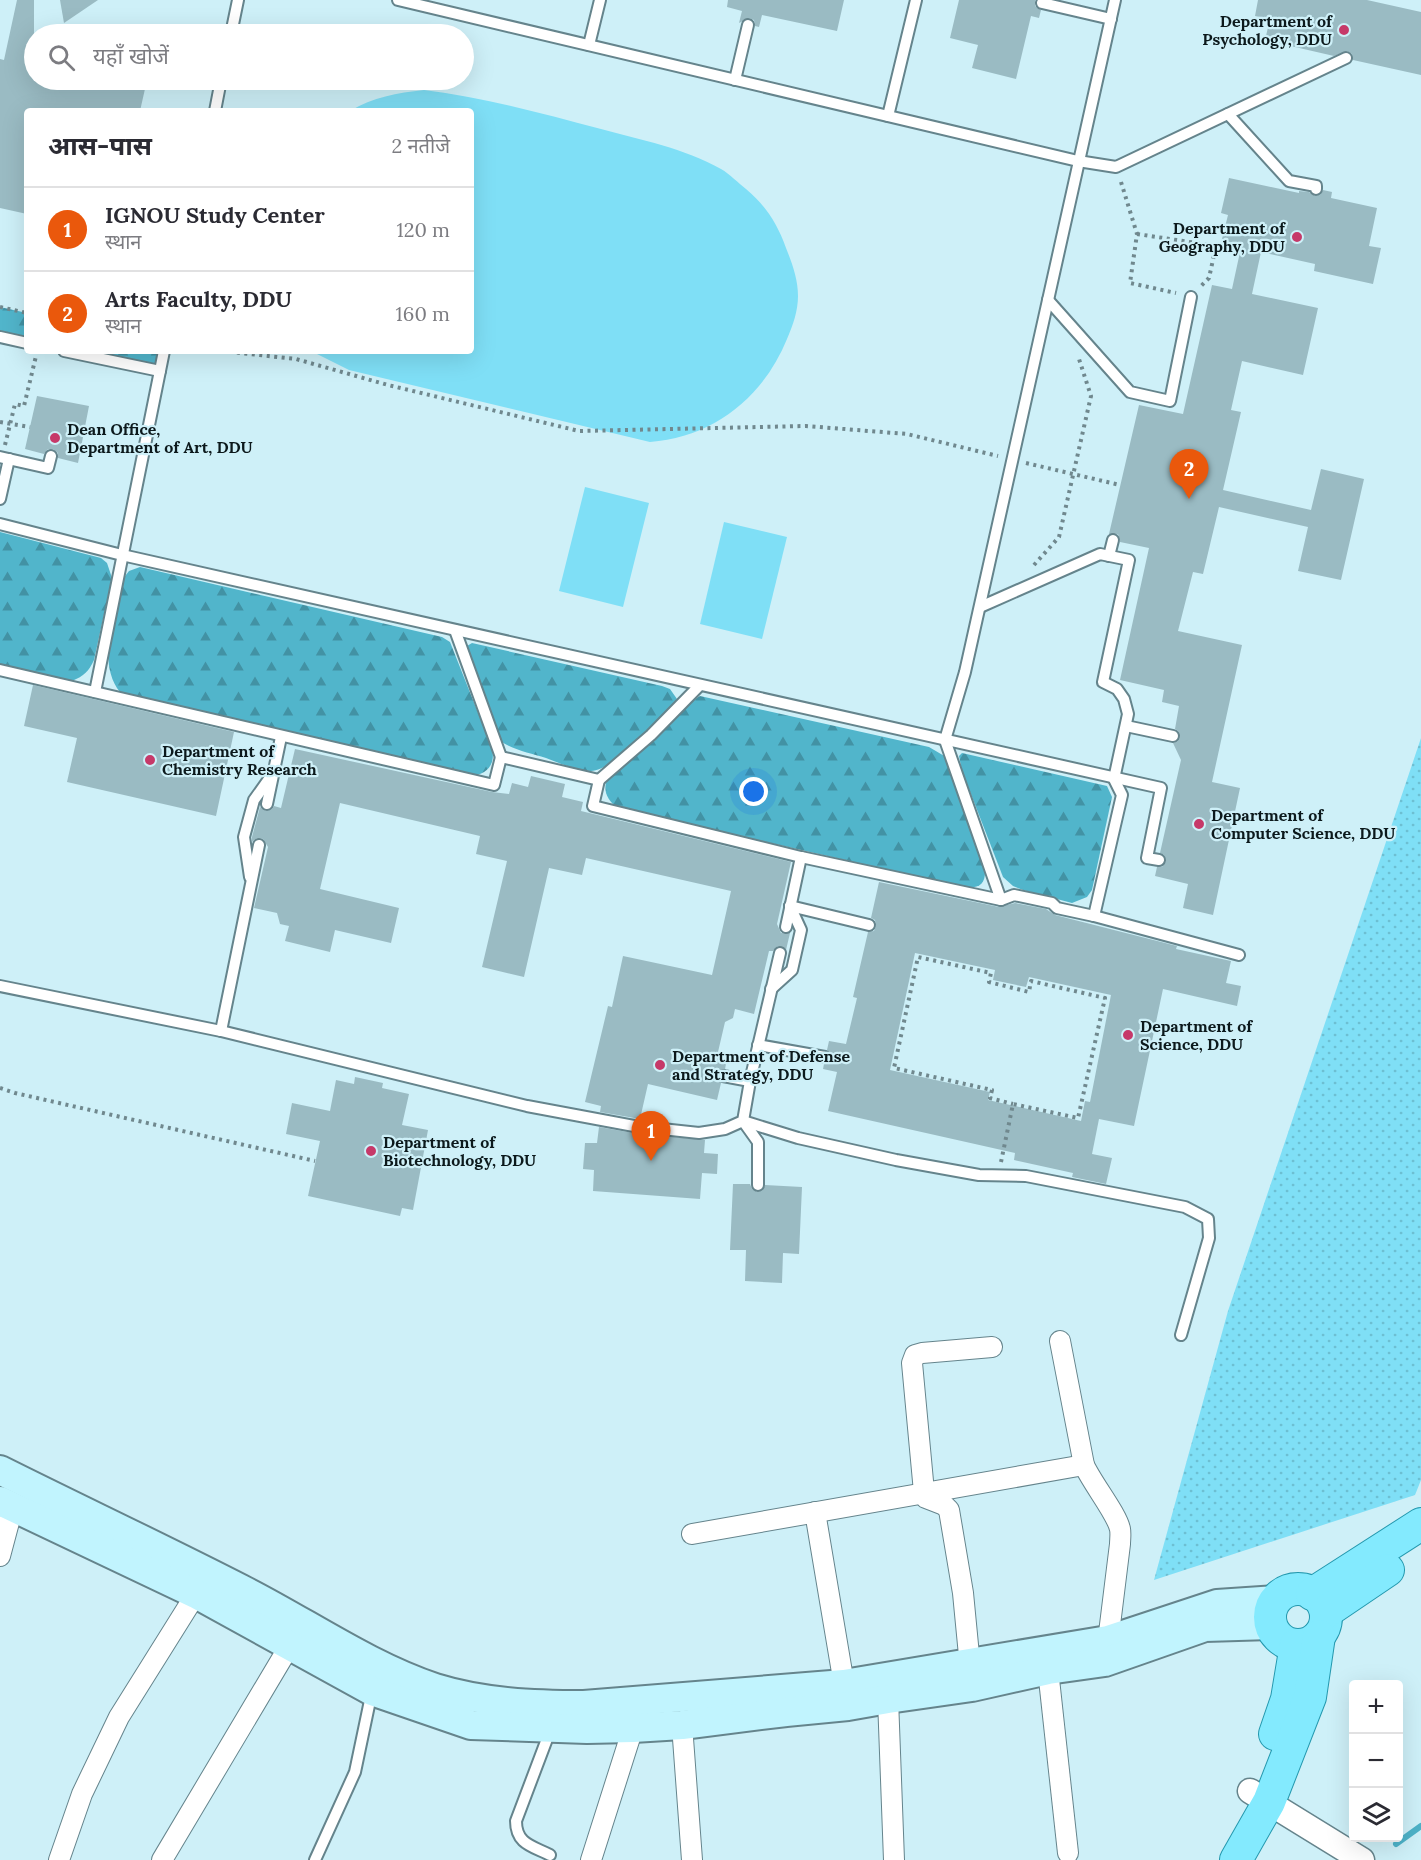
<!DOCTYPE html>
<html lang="hi">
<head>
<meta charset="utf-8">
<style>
  :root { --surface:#fff; --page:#f7f7f7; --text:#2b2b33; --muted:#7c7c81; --line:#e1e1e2; --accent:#ea580c }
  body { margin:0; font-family:Lora,"Noto Sans Devanagari",serif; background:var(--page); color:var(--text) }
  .controls { position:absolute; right:18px; bottom:18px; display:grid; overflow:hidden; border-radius:6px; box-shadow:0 6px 24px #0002 }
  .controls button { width:54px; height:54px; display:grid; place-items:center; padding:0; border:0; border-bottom:2px solid var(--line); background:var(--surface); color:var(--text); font:30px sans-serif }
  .you { position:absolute; left:754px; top:792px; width:21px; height:21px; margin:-15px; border:4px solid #fff; border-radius:50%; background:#1a73e8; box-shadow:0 0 0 9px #1a73e833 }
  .badge { display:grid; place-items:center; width:39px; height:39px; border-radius:50%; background:var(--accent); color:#fff; font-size:20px; font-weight:700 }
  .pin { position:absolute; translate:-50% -50px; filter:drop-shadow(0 2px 3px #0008) }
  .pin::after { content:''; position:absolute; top:32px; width:21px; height:18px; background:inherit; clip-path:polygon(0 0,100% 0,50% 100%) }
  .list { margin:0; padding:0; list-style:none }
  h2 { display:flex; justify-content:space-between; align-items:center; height:78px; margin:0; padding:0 24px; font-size:26px }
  h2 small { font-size:20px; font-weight:400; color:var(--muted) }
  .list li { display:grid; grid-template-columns:39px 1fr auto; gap:18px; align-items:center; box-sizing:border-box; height:84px; padding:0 24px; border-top:2px solid var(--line) }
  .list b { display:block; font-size:22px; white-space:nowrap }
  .list p { margin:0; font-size:20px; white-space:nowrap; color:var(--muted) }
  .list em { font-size:20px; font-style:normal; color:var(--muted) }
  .icon { flex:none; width:33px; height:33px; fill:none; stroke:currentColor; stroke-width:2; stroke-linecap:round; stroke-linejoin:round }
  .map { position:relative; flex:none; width:1421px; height:1860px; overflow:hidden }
  .search { position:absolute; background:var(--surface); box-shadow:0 6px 24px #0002; left:24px; top:24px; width:450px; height:66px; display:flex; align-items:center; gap:15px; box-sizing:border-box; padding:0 21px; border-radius:33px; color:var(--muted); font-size:22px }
  .panel { position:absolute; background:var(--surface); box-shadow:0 6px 24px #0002; left:24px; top:108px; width:450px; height:246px; border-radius:6px }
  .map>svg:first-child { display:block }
  .grass { fill:url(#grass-dots) }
  .forest { fill:url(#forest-firs) }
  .pitch { fill:#7fdff6 }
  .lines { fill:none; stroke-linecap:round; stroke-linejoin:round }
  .stream { stroke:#4db2c8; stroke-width:6 }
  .building { fill:#9abbc3; fill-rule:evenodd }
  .service-casing { stroke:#65848c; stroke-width:14 }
  .minor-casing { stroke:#65848c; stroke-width:22 }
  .tertiary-casing { stroke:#65848c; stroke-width:27 }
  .secondary-casing { stroke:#65848c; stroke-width:32 }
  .primary-casing { stroke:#2498ae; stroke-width:34 }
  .path { stroke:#70888e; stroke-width:4; stroke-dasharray:3 4.5; stroke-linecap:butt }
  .service { stroke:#fff; stroke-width:10 }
  .minor { stroke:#fff; stroke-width:20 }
  .tertiary { stroke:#fff; stroke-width:24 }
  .secondary { stroke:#c1f4fe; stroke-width:28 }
  .primary { stroke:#83eafe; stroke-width:32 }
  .poi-dot { fill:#c63969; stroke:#cef0f8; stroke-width:2 }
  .labels { text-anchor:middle; stroke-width:4.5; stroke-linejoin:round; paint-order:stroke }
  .poi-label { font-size:16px; font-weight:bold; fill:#0c191c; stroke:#cef0f8; text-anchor:start }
</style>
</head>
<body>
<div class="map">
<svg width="1421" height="1860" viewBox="0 0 1421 1860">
  <defs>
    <pattern id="grass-dots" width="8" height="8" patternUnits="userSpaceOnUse" patternTransform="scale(1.5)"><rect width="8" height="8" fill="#7fdff6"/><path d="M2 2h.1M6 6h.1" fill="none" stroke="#6dbfd2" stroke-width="1.8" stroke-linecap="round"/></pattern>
    <pattern id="forest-firs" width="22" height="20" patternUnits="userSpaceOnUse" patternTransform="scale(1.5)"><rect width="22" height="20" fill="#51b5cb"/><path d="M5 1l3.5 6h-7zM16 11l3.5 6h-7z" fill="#4292a4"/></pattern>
  </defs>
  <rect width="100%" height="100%" fill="#cef0f8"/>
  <polygon class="grass" points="1421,738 1421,1480 1415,1495 1154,1580 1228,1311"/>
  <g class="forest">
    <polygon points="0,307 27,313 27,343 0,337"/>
    <polygon points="64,351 164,351 160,371"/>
    <path d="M 0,532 L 101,558 L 107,563 L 112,578 L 94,660 C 89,671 84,676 72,681 L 0,665 Z"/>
    <path d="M 140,567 L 442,637 L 450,642 L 492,748 C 496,766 486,774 470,777 L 120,692 C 96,662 115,614 122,580 L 129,571 Z"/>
    <path d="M 472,643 L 662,686 L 670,689 L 677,699 L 670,710 C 654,725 612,771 591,771 C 576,771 560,763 546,758 C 530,753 512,750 499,740 L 467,653 L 467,646 Z"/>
    <path d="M 700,696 L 929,747 L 946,757 L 985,868 C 986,885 979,889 963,887 L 617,808 C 607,799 602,791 608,777 L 690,702 Z"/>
    <polygon points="962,753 1107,786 1112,797 1092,890 1087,897 1072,903 1023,890 1013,886 1003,877 962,771 959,756"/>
  </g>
  <g class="pitch">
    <path d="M 424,90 C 483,97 543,114 601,129 C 641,140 684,148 721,169 C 730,174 738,183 746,189 C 766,206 777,223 786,248 C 792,263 798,279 798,296 C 798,311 793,325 787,339 C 763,398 713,437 650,442 L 349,370 L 311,351 L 471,351 L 471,111 L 350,111 C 373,97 397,93 424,90 Z"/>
    <polygon points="585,487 649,503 623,607 559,591"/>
    <polygon points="724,522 787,537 762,639 700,624"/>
  </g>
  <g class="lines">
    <polyline class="stream" points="1396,1844 1421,1826"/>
  </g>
  <g class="building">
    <polygon points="17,0 34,0 34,80 147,80 140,111 27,111 27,214 0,208 0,59 4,60"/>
    <polygon points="60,0 98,0 64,23"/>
    <polygon points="728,0 844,0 837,31 762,15 759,27 755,26 754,20 749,18 739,23 742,11 727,7"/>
    <polygon points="959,0 1035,0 1035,6 1041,10 1039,18 1031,16 1016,79 972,68 978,45 950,38"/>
    <polygon points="1258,0 1367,0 1421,12 1421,75 1353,60 1352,54 1347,51 1334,56 1265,40 1270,19 1255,16"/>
    <polygon points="1229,178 1299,193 1299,191 1309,192 1315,196 1320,195 1323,190 1332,192 1331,198 1377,208 1369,246 1381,248 1373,284 1314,271 1315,264 1261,252 1252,294 1318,308 1303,375 1242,361 1231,410 1241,412 1223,490 1311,510 1321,469 1364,479 1341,580 1298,571 1308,527 1219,507 1203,574 1193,572 1178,631 1242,645 1212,782 1240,788 1213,915 1183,908 1188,884 1155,876 1157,867 1162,867 1166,861 1164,855 1160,853 1181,760 1173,743 1178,741 1180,737 1178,731 1175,729 1179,706 1162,702 1164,690 1120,680 1149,548 1120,542 1118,534 1109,534 1139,405 1183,414 1212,285 1232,289 1240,252 1220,247 1228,215 1221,213"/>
    <polygon points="37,396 89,406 78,463 58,458 58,453 53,449 48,449 44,454 25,449"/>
    <polygon points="33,685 234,732 216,816 67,782 77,738 24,726"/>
    <polygon points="295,749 492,792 509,794 512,783 528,787 531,776 565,784 562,797 583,802 581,811 791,862 777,924 781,933 790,933 786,950 778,946 773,951 769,951 754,1014 735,1009 733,1018 725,1022 718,1052 728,1054 725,1069 720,1069 716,1074 716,1079 721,1083 717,1100 648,1084 640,1119 600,1112 601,1106 585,1102 608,1006 612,1007 623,956 712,975 731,891 586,858 582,875 549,868 524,977 482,967 507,861 476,854 480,836 340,803 320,889 399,908 391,943 335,930 330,952 285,941 289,926 280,924 277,913 254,908 268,847 263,839 257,838 252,842 252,837 260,807 266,811 272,809 274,806 281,808"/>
    <path d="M 879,882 L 999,907 L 1015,903 L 1046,909 L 1055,915 L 1177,946 L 1176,949 L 1231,961 L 1226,983 L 1241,986 L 1237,1006 L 1163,989 L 1134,1126 L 1099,1119 L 1092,1154 L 1112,1158 L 1106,1184 L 1072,1177 L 1073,1173 L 1014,1160 L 1015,1153 L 828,1111 L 837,1072 L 823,1069 L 824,1064 L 828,1064 L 832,1059 L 832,1054 L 827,1050 L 829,1041 L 846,1044 L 857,998 L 853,997 L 868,932 L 874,931 L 876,926 L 875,920 L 871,918 ZM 915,953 L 995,970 L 993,980 L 1026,987 L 1029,977 L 1111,995 L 1090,1102 L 1085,1101 L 1081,1121 L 988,1100 L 990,1092 L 890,1070 Z"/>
    <polygon points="355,1077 383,1083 382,1088 409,1094 402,1125 428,1130 413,1210 402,1208 400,1216 308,1196 320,1141 286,1134 292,1103 330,1111 336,1080 354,1084"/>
    <polygon points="599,1127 633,1133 705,1140 704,1153 718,1154 717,1174 702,1173 700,1199 593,1191 594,1170 583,1169 585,1143 597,1143"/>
    <polygon points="733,1184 750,1184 752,1189 757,1192 762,1191 765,1185 802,1187 799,1254 783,1253 782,1283 745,1281 746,1250 730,1250"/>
  </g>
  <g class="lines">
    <g class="service-casing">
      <g id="service">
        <polyline points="398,0 1078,161 1116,167 1346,58"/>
        <polyline points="1042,3 1111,19"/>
        <polyline points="231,34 238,0"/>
        <polyline points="589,45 600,0"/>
        <polyline points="735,80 748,25"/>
        <polyline points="215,111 221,80"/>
        <polyline points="1228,114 1289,181 1316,186 1316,189"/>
        <polyline points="888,116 916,0"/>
        <polyline points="1048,300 1130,392 1170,401 1191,297"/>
        <polyline points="0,337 27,343"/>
        <polyline points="64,351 160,371"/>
        <polyline points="0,457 48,468 51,456"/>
        <polyline points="0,499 9,459"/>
        <polyline points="0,524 122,555 1161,788 1147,858 1159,860"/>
        <polyline points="1109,556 1113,540"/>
        <polyline points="980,607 1100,554 1129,560 1103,682 1117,689 1124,699 1128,714 1114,779 1122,795 1094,916"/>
        <polyline points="455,630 501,757"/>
        <polyline points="0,670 494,785 501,757 599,780 593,806 801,857 1001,900 1014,895 1052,903 1057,908 1094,916 1239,955"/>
        <polyline points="95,692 164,351"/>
        <polyline points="1126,726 1173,736"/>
        <polyline points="599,780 651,735 700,685"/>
        <polyline points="267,804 281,737"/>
        <polyline points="250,877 244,837 254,800 274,772"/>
        <polyline points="1001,900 945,740 965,672 1115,0"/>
        <polyline points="790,906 869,925"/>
        <polyline points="786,927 801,857"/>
        <polyline points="0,986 221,1031 527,1106 634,1126 699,1133 725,1129 743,1121 750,1081 780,953"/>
        <polyline points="771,989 792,970 801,930 790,906"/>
        <polyline points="221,1031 259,845"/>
        <polyline points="758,1045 825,1057"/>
        <polyline points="723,1076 750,1081"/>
        <polyline points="743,1121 798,1138 896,1160 979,1175 1026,1176 1185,1207 1208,1219 1209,1238 1181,1335"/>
        <polyline points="743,1121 758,1142 758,1185"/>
        <path d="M 550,1731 L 516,1821 C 516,1844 532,1846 550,1855"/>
        <polyline points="315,1860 355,1772 372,1691"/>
      </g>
    </g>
    <g class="minor-casing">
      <g id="minor">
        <path d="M 1060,1341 L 1084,1465 C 1092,1483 1117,1514 1120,1529 C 1121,1534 1120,1540 1120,1544 L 1107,1649"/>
        <polyline points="815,1512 846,1696"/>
        <polyline points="692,1534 1084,1465"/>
        <polyline points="0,1556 13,1507"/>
        <polyline points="1048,1670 1068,1853"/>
        <polyline points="971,1676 963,1593 949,1510 944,1505 926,1498 924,1492 912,1363 915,1355 922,1353 992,1347"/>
        <polyline points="888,1699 894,1860"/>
        <polyline points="682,1725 692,1860"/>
        <polyline points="59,1860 82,1794 119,1717 196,1594"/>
        <polyline points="162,1860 290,1645"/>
        <polyline points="591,1860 633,1728"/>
      </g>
    </g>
    <g class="tertiary-casing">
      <polyline id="tertiary" points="1250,1791 1362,1860"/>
    </g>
    <g class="secondary-casing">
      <g id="secondary">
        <path d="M 0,1470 C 80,1510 161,1548 241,1589 C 305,1621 366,1665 435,1688 C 483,1703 534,1705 584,1705 L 844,1684 L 1108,1640 L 1217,1604 L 1276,1600"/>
        <polyline points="0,1501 196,1594 372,1691 471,1725 587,1729 633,1728 682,1725 786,1712 848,1706 888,1699 972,1687 1048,1670 1105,1662 1205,1627 1271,1625"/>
      </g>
    </g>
    <g class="primary-casing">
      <g id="primary">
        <circle cx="1298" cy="1617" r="28"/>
        <polyline points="1312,1594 1421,1524"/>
        <polyline points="1326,1612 1388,1570"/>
        <polyline points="1275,1734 1287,1699 1296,1645"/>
        <polyline points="1236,1860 1269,1802 1310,1697 1319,1636"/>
      </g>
    </g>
    <g class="path">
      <polyline points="1121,182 1137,234 1130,283 1176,293"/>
      <polyline points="1137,234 1216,246 1209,278 1200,287"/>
      <polyline points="0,307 27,313"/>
      <polyline points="222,351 296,359 388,385 579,431 806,426 907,434 998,456"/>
      <polyline points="0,422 30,427"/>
      <polyline points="5,445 15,404 24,406 36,356"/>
      <polyline points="1026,463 1120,485"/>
      <polyline points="1034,565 1059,537 1091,396 1079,359"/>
      <polyline points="0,1088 15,1093 315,1161"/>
      <polyline points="1001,1162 1013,1104 1078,1118 1105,998 1031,981 1029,992 989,982 991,973 918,957 894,1068 992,1090 990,1098 1013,1104"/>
    </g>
    <use href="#service" class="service"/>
    <use href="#minor" class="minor"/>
    <use href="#tertiary" class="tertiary"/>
    <use href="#secondary" class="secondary"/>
    <use href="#primary" class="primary"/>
  </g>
  <g class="poi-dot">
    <circle cx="1344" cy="30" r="6"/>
    <circle cx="1297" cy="237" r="6"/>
    <circle cx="55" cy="438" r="6"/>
    <circle cx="150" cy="760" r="6"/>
    <circle cx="1199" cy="824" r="6"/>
    <circle cx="1128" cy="1035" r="6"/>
    <circle cx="660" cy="1065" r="6"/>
    <circle cx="371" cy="1151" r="6"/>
  </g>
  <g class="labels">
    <g class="poi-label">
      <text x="1332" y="27" text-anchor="end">Department of<tspan x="1332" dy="18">Psychology, DDU</tspan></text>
      <text x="1285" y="234" text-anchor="end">Department of<tspan x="1285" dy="18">Geography, DDU</tspan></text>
      <text x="67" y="435">Dean Office,<tspan x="67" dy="18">Department of Art, DDU</tspan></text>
      <text x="162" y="757">Department of<tspan x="162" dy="18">Chemistry Research</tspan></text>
      <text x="1211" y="821">Department of<tspan x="1211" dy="18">Computer Science, DDU</tspan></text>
      <text x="1140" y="1032">Department of<tspan x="1140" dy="18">Science, DDU</tspan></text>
      <text x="672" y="1062">Department of Defense<tspan x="672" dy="18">and Strategy, DDU</tspan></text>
      <text x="383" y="1148">Department of<tspan x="383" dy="18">Biotechnology, DDU</tspan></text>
    </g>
  </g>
</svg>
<div class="controls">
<button>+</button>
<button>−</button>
<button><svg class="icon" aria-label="layers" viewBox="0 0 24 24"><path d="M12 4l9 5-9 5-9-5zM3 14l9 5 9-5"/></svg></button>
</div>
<div class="you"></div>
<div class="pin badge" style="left:651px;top:1161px">1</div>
<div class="pin badge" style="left:1189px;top:499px">2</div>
<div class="search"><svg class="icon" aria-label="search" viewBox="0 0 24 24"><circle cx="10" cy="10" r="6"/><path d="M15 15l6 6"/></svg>यहाँ खोजें</div>
<section class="panel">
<h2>आस-पास<small>2 नतीजे</small></h2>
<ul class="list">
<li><span class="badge">1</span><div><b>IGNOU Study Center</b><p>स्थान</p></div><em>120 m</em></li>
<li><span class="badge">2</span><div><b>Arts Faculty, DDU</b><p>स्थान</p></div><em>160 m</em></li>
</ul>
</section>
</div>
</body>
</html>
